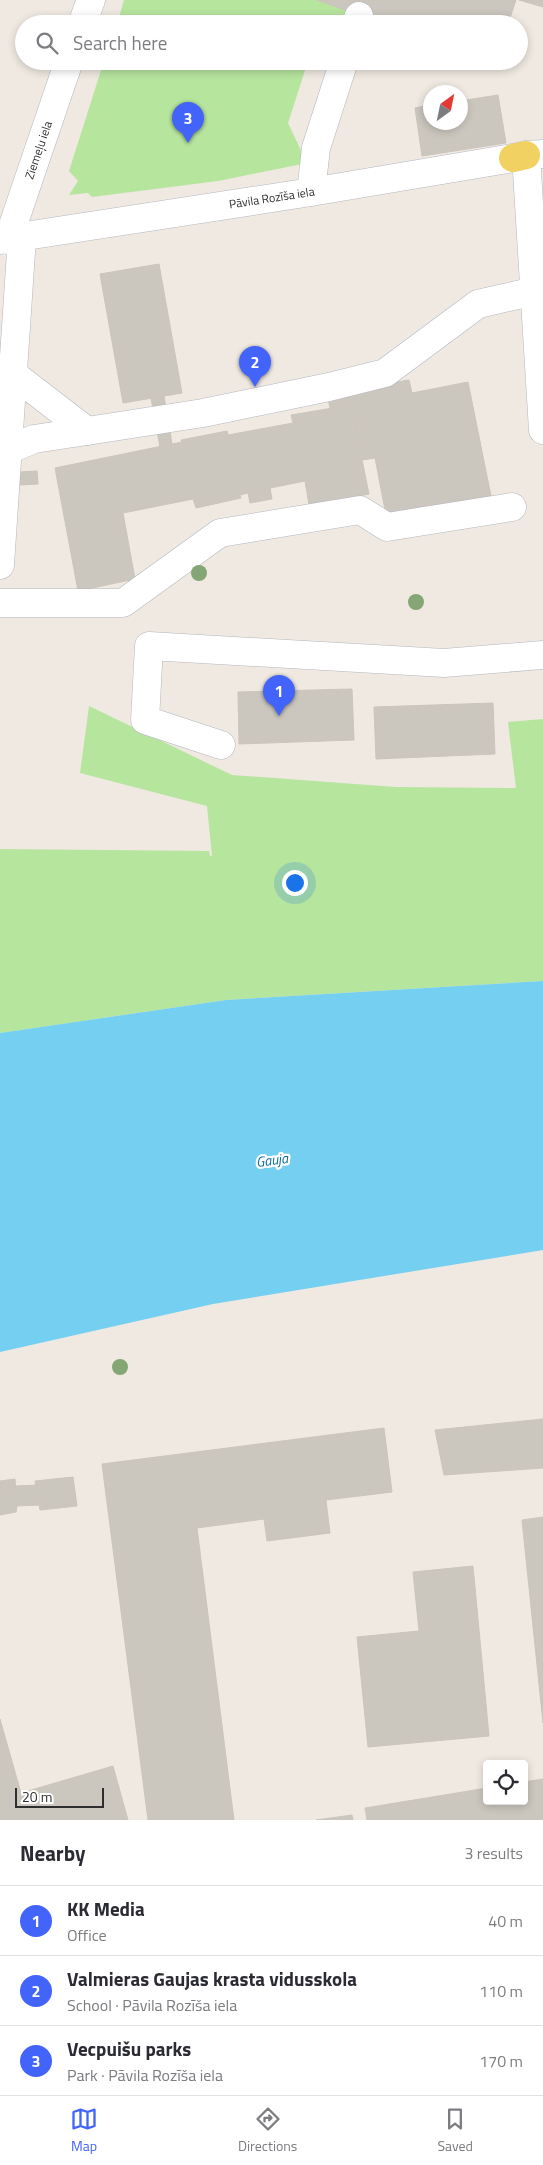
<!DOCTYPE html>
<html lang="en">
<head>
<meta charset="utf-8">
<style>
  :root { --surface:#fff; --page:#f7f7f7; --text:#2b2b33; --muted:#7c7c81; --line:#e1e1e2; --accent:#4264fb }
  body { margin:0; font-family:"Titillium Web",sans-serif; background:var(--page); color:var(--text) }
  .controls { position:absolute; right:15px; bottom:15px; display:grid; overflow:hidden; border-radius:5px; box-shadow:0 2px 8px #0003 }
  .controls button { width:45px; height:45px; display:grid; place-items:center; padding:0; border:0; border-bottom:1px solid var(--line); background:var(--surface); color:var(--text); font:25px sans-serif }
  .compass { position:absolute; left:423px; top:85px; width:45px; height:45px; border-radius:50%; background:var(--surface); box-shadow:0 2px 8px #0003; rotate:33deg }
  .scale { position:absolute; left:15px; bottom:12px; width:89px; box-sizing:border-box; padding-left:5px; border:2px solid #2e2e2e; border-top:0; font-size:14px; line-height:18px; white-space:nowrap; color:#2e2e2e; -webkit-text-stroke:4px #fff; paint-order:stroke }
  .you { position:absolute; left:294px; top:882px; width:18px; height:18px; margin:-12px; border:4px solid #fff; border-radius:50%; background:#1a73e8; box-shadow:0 0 0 8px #1a73e833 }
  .badge { display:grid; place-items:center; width:32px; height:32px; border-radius:50%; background:var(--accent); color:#fff; font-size:16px; font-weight:700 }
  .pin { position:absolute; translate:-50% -41px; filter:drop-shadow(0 1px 2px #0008) }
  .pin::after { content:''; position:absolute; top:26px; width:18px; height:15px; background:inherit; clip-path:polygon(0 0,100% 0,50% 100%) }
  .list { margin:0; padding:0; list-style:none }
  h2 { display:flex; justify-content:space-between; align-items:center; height:65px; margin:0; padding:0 20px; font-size:21px }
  h2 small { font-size:16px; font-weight:400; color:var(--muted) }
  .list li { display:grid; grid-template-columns:32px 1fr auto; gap:15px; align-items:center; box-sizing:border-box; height:70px; padding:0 20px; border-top:1px solid var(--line) }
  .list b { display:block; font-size:19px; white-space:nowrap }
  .list p { margin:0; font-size:16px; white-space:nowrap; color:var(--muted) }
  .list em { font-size:16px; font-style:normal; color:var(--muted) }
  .icon { flex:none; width:28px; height:28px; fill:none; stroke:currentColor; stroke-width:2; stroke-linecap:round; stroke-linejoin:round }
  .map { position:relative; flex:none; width:543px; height:1820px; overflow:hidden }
  .search { position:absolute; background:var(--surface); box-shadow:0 2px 8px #0003; left:15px; right:15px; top:15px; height:55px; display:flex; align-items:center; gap:12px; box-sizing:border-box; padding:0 18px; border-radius:28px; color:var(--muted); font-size:19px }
  .sheet { height:275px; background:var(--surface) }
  nav { display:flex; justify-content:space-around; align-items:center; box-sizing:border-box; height:70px; border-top:1px solid var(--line); background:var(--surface); font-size:14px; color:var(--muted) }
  nav a { display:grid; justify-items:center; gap:2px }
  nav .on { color:var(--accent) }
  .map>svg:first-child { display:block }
  .green { fill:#b6e59e }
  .water { fill:#75cff0 }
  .building { fill:#cbc7bf; stroke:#cbc5ba }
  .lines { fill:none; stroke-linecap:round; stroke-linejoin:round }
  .minor-casing { stroke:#b4b7c1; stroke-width:29 }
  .major-casing { stroke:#c9c9c9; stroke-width:29 }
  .minor { stroke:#fff; stroke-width:28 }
  .major { stroke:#f2d163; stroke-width:28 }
  .tree { fill:#84a574 }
  .labels { text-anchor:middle; stroke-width:4.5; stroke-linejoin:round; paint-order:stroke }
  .street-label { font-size:12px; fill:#2e2e2e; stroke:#fff }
  .water-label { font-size:14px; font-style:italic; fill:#0d6fa3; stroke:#fff }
</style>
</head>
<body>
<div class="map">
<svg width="543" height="1820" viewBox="0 0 543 1820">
  <rect width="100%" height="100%" fill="#efe9e1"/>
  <g class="green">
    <polygon points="124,0 355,0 346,24 117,24"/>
    <polygon points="104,61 308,61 288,123 307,163 218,181 92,197 88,193 69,195 78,181 69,171"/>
    <polygon points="89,706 232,775 396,787 516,788 508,722 543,719 543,981 226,1000 0,1033 0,849 209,851 210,856 212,856 207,806 80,773"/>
  </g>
  <polygon class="water" points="543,981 543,1250 213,1304 0,1352 0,1033 226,1000"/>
  <g class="building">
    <polygon points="317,0 355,0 351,12"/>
    <polygon points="355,0 516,0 508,24 390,24 351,12"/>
    <polygon points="519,0 543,0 543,7"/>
    <polygon points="498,95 506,143 422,156 415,108 430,105 430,122 460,122 460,101"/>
    <polygon points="159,264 182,393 123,403 100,274"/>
    <polygon points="409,380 412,393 468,382 491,496 386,515 375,458 362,460 351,405 330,408 327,394"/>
    <polygon points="164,396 172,444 160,447 151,398"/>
    <polygon points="351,405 369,494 309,505 305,481 270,488 272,499 250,503 248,493 240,495 241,498 196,508 193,499 123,513 135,579 78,591 55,468 182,442 181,440 227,431 228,435 293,423 291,415"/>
    <polygon points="37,471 38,484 20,485 19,472"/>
    <polygon points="352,689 354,740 239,744 238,692"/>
    <polygon points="493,703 495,754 376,759 374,707"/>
    <polygon points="543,1419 543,1468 444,1475 435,1430"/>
    <polygon points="384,1428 392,1492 326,1500 330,1533 267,1541 264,1519 197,1528 234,1820 148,1820 102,1464"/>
    <polygon points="73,1477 77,1506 40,1510 35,1481"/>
    <polygon points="15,1479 17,1506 16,1512 0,1515 0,1481"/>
    <polygon points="37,1485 39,1505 17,1506 16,1486"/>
    <polygon points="543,1517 543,1723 522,1520"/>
    <polygon points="473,1566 489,1736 368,1747 357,1637 419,1631 413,1572"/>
    <polygon points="0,1719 21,1793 113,1766 128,1820 0,1820"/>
    <polygon points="543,1779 543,1820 367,1820 365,1808 487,1788 487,1801 524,1801 524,1782"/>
    <polygon points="352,1815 353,1820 316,1820"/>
  </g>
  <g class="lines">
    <g class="minor-casing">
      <g id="minor">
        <polyline points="82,24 91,0"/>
        <polyline points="356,24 359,16"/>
        <polyline points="543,154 526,155 543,430"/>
        <polyline points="311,192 316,148 344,61"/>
        <path id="s1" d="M 0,240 L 311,192 L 513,158"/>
        <path id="s2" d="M 8,240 L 69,61"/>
        <polyline points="13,374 87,431 203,413 329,387 385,373 478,304 535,291"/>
        <polyline points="8,450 34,439 87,431"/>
        <polyline points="0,565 22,237"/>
        <polyline points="0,603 123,603 220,533 360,510 387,527 512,507"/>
        <polyline points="221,745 145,720 149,646 444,663 543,655"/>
      </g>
    </g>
    <g class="major-casing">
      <polyline id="major" points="513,158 526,155"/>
    </g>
    <use href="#minor" class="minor"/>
    <use href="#major" class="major"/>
  </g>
  <g class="tree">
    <circle cx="199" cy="573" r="8"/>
    <circle cx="416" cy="602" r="8"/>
    <circle cx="120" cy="1367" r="8"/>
  </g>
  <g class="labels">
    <g class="street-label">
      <text dy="4" stroke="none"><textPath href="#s2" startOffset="95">Ziemeļu iela</textPath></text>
      <text dy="4" stroke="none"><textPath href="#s1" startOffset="275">Pāvila Rozīša iela</textPath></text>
    </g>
    <g class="water-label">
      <text transform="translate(272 1160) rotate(-7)" y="5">Gauja</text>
    </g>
  </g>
</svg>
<div class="controls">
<button><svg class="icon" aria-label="locate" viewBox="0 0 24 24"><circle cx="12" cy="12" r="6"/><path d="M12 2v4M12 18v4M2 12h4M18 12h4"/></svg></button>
</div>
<svg class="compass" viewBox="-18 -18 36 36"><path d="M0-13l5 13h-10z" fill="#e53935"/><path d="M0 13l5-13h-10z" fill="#7c7c81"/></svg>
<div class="scale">20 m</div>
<div class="you"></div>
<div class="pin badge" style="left:279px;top:716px">1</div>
<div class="pin badge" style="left:255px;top:387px">2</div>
<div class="pin badge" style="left:188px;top:143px">3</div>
<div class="search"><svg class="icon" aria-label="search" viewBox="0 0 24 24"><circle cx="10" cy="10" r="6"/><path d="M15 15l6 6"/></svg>Search here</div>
</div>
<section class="sheet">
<h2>Nearby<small>3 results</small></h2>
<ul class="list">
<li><span class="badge">1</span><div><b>KK Media</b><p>Office</p></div><em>40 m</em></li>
<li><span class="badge">2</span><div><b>Valmieras Gaujas krasta vidusskola</b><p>School · Pāvila Rozīša iela</p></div><em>110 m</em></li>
<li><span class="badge">3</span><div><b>Vecpuišu parks</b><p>Park · Pāvila Rozīša iela</p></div><em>170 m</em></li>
</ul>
</section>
<nav>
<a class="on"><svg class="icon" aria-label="map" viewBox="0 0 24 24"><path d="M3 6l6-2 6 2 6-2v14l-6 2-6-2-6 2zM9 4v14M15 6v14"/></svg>Map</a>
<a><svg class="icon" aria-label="directions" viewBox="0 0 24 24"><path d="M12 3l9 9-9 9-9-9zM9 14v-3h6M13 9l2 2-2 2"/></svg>Directions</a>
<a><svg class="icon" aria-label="saved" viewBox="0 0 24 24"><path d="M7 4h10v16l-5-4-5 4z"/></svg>Saved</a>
</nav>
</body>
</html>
